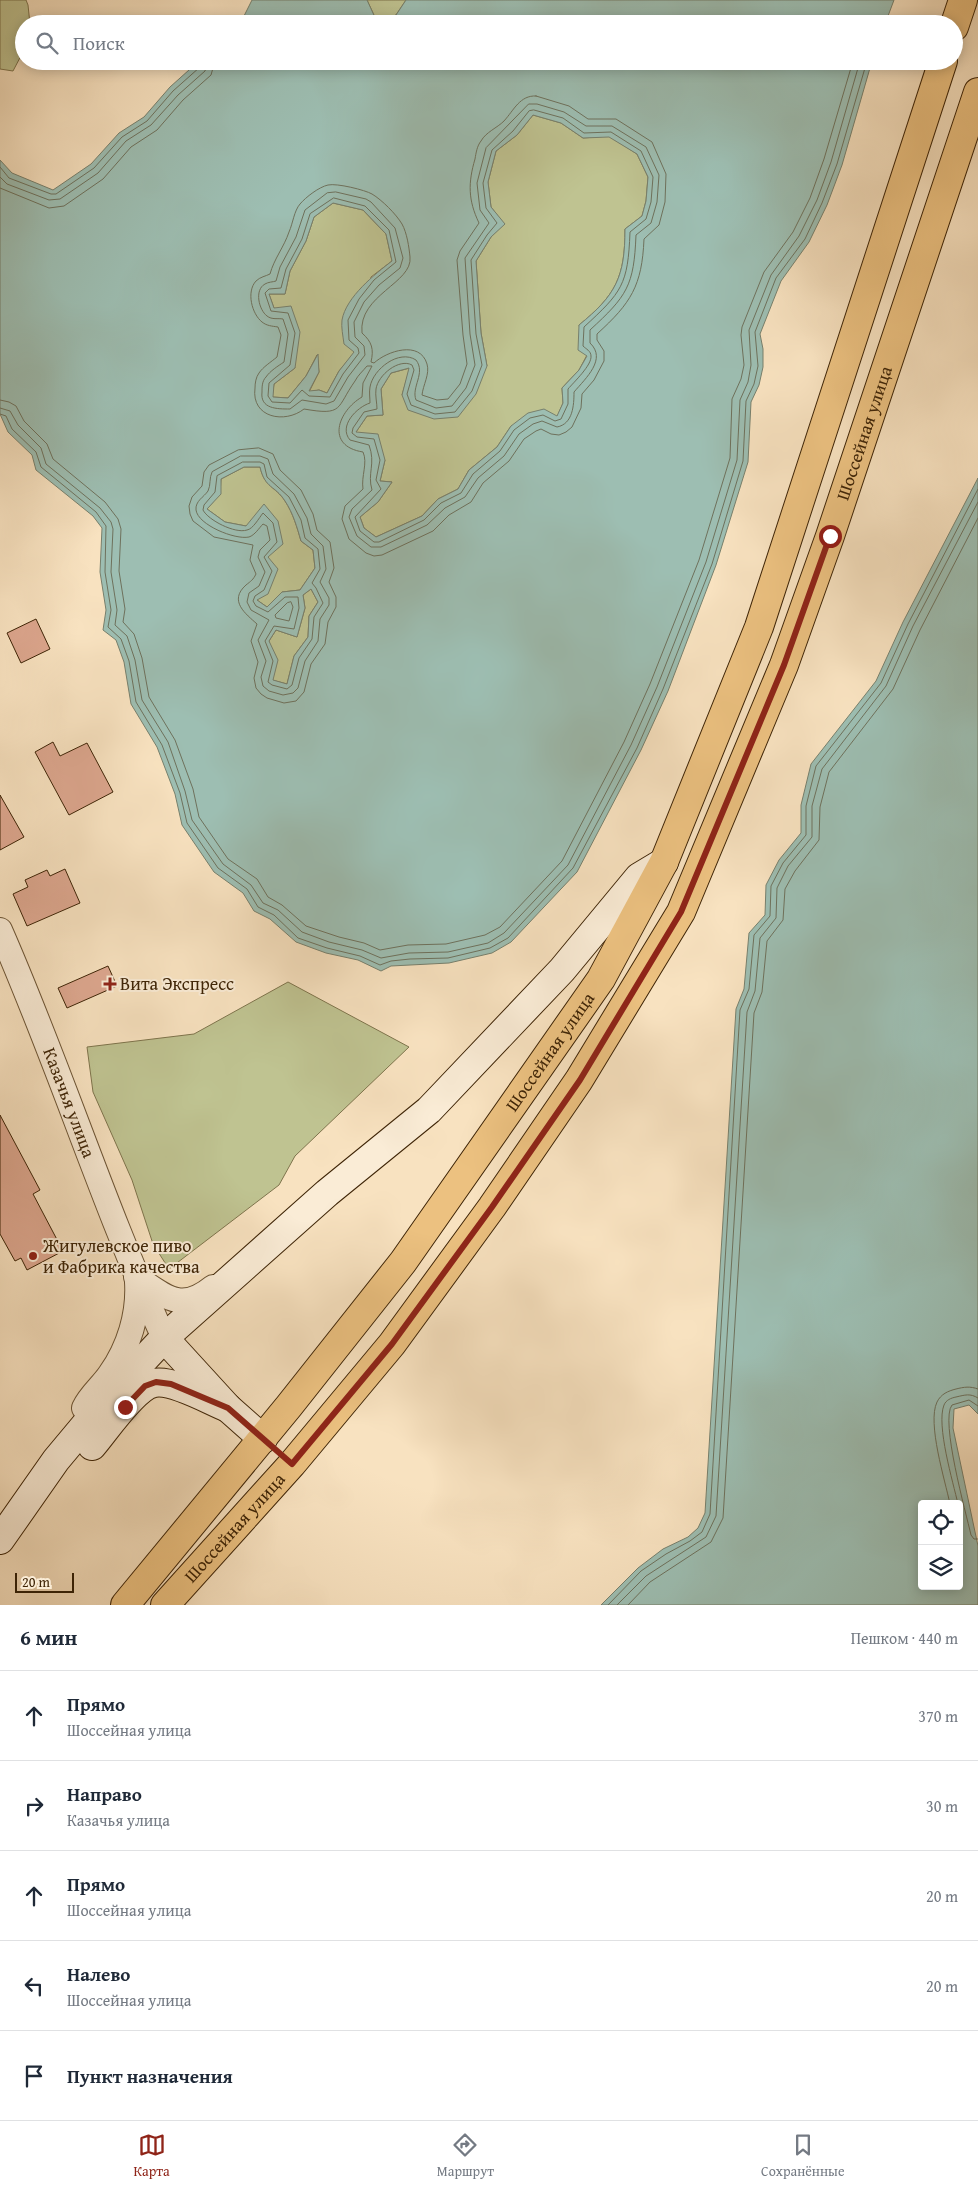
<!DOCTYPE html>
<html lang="ru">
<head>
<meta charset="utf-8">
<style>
  :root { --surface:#fff; --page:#f6f6f7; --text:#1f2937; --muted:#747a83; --line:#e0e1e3; --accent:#8f2418 }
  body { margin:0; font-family:"Gentium Book Plus",serif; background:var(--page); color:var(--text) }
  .controls { position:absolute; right:15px; bottom:15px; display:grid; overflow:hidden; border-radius:5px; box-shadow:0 2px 12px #0003 }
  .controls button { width:45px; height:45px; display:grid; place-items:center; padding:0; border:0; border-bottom:1px solid var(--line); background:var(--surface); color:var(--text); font:25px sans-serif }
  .scale { position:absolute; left:15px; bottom:12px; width:59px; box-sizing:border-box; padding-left:5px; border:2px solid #3e2406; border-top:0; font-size:14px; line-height:18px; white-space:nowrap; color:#3e2406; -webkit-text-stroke:4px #faecd6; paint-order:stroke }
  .stop { position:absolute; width:15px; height:15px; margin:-11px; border:4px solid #8f2418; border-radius:50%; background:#fff }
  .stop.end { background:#8f2418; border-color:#fff; box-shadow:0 1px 5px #0008 }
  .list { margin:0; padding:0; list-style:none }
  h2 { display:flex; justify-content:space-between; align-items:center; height:65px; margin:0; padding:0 20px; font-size:21px }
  h2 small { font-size:16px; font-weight:400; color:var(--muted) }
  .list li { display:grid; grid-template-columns:32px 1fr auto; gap:15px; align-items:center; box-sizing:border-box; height:90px; padding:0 20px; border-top:1px solid var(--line) }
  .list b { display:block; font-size:19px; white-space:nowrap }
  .list p { margin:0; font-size:16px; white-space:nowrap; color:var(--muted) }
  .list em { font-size:16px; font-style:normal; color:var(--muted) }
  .icon { flex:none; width:28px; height:28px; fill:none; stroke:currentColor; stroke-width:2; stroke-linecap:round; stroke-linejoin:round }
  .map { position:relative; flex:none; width:978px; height:1605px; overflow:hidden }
  .search { position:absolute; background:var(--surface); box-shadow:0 2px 12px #0003; left:15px; right:15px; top:15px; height:55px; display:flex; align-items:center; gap:12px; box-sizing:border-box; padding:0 18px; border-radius:28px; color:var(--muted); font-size:19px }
  .sheet { height:515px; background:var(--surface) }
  nav { display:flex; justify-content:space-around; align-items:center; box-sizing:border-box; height:70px; border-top:1px solid var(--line); background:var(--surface); font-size:14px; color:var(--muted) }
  nav a { display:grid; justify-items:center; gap:2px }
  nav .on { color:var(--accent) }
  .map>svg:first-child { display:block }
  .green { fill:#bfc391; stroke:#7e744c }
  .water { fill:#9dbeb2; stroke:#77806d; fill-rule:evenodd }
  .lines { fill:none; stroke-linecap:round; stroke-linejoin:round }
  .shore { stroke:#6e715c; stroke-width:1 }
  .building { fill:#dda78f; stroke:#3e2406 }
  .tertiary-casing { stroke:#6c5434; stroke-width:26 }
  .secondary-casing { stroke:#3e2406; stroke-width:30 }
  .primary-casing { stroke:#3e2406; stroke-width:30 }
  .tertiary { stroke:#faecd6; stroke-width:24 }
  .secondary { stroke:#faecd6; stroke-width:28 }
  .primary { stroke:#ecc180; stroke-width:28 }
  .route { stroke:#8f2418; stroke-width:6 }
  .poi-dot { fill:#8f2418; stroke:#faecd6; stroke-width:2 }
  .labels { text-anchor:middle; stroke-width:4; stroke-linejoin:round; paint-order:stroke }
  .street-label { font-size:18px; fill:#3e2406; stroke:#faecd6 }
  .poi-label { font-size:18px; fill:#3e2406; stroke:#faecd6; text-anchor:start }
</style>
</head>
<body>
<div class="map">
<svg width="978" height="1605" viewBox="0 0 978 1605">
  <rect width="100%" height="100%" fill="#f8e2c0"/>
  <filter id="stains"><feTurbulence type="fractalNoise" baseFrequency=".004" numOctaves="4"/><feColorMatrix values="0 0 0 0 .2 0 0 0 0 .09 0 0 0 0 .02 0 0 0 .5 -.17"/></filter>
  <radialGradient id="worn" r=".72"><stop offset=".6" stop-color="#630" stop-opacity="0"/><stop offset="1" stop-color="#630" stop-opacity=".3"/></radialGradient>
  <g class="green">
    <polygon points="0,0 26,0 28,5 30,24 24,24 24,50 13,71 0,69"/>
    <polygon points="367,0 406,0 396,15 380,24 378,24"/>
    <path d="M 533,115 L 561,123 L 583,138 L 609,136 L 637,154 L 648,177 L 646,201 L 642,216 L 625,229 C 625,277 616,295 579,325 L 587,355 L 579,370 L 562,388 L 563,403 L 557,417 L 511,426 L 497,447 L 469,470 L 458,489 L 438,499 L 422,516 L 376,537 L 364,528 L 360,517 L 378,502 L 392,482 L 380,481 L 385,460 L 356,432 L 367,416 L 383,415 L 381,389 L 391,373 L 410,368 L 402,395 L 487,366 L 481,333 L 476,261 L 491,237 L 504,224 L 491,207 L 488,182 L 496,151 L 517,135 Z"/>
    <polygon points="333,203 363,210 386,234 392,261 371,277 355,352 339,371 327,393 319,390 309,392 319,372 317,355 306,376 288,398 272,397 274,384 295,368 269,294 285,294 290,271 306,241 314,217"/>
    <path d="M 244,467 L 260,467 C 265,488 275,486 285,501 C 293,513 297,527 301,541 L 313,550 L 315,568 L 300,590 L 282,592 L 267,607 L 257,600 L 268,557 L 246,526 L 225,522 L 207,509 L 220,494 L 221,479 Z"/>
    <polygon points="311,589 318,602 309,616 308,637 294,656 287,684 272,680 269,641 276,630 297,637 305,608 303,595"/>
    <polygon points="288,982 409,1047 295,1156 279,1185 169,1269 153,1244 132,1180 93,1092 87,1047 194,1034"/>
  </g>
  <g class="water">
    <polygon points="252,0 367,0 378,24 240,24"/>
    <polygon points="406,0 894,0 885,24 380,24 396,15"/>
    <path d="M 199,61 L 872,61 L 842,165 L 827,205 L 809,242 L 781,281 L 760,334 L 763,349 L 763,367 L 759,385 L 751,402 L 748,462 L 716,565 L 668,691 L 641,750 L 577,872 L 511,942 L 492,953 L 449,963 L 391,966 L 381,971 L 358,960 L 326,953 L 296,942 L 270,919 L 254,911 L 243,893 L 214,872 L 182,825 L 175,794 L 157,747 L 131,704 L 124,662 L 116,640 L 103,630 L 106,610 L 100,572 L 102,528 L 93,516 L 36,470 L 32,455 L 8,432 L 0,414 L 0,160 L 12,173 L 53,190 L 91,164 L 119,133 L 144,117 L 170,87 ZM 533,115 L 561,123 L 583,138 L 609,137 L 637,154 L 648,177 L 646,201 L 642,216 L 625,229 C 625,277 616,295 579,325 L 578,350 L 587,356 L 579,370 L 562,388 L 563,403 L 557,416 L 544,409 L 528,413 L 511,426 L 497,447 L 469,470 L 458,489 L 438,499 L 422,516 L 376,537 L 364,528 L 360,517 L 378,502 L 392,482 L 380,481 L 385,460 L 378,434 L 356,432 L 367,416 L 383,415 L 381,389 L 391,373 L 409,368 L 402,395 L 408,410 L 434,419 L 458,417 L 476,394 L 487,366 L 481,333 L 476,261 L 491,237 L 505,224 L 491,207 L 488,182 L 496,151 L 517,135 ZM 333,203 L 363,210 L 386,234 L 392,261 C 375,274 346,297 342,320 C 341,327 343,336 344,344 L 354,352 L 339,371 L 327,393 L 319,390 L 309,391 L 319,372 L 318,354 L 306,376 L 288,398 L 273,397 L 274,384 L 295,368 L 300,332 L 291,306 L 274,308 L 269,294 L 285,294 L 290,271 L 306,241 L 314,217 ZM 244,467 L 260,467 C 265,489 275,485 285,501 C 293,513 297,527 301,541 L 313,550 L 315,568 L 300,590 L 282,592 L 267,607 L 257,600 L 268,594 L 278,569 L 268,557 L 283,544 L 278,521 L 264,504 L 246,526 L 225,522 L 207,509 L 221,494 L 221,479 ZM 311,589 L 318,602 L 309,616 L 308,637 L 294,656 L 287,684 L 273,680 L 278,660 L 269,641 L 276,630 L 297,637 L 305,608 L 303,595 Z"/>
    <path d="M 978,478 L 978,1414 L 969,1405 L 954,1409 L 953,1428 L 978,1546 L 978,1605 L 601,1605 L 638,1568 L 663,1549 L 688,1537 L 698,1528 L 705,1513 L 736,1009 L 744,989 L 749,933 L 765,915 L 766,885 L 779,860 L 801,833 L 801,805 L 811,764 L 876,681 L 903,622 ZM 922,1504 L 959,1504 L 959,1586 L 922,1586 Z"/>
  </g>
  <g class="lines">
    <g class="shore">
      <path d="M 536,96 L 569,106 L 588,119 L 616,119 L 652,142 L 666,174 L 665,202 L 659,225 L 644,239 C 642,286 631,303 597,334 L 597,340 L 604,351 L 604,361 L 594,380 L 582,394 L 581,408 L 572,427 L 566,432 L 559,435 L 551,434 L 541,429 L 536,431 L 524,439 L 509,461 L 483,483 L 471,502 L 449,515 L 433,531 L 382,555 L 374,556 L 366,553 L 349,539 L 342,519 L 345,506 L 363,489 C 361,476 368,463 363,452 C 325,446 338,411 362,397 L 363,383 L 372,366 L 367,366 C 363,371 358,375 355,381 C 336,408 344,416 304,409 C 285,424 251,418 255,388 C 255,383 256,377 259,373 C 263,367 271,362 277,357 L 281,335 L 278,327 C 272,326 267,326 262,322 C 252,314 246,292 256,281 C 260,277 266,276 270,274 C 274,259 284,247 289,232 C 293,223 294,211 300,204 C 306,197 319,187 328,185 C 337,183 365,190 372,194 C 382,200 396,214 402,224 C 407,233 409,247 410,257 C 413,283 358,295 362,333 C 372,342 374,349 371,362 L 374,363 C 387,351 420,340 427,364 C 430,374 423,385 422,395 L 437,400 L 448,399 L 460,384 L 467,364 L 463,335 L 457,260 L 460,251 L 479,223 C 468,200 468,183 475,159 C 476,153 477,146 481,141 C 486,132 497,128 504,121 C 514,110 520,95 536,96 Z"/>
      <path d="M 529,104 L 537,104 L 564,112 L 586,126 L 612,126 L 646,147 L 659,175 L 657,202 L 651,223 L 636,235 C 634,286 627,296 590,330 L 590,343 C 607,359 586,378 574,392 C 574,405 573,424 557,427 L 542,421 L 533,424 L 519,434 L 504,456 L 478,478 L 465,497 L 445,508 L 427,525 L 381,547 L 371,547 L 357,536 L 349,517 L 352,509 L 372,490 C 367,473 376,464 369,445 L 350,440 C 338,426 357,407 370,403 C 370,398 369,392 370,387 C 373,369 399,349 416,360 C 426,373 411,387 416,400 L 436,408 L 452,406 L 466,388 L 475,365 L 470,334 L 465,258 L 489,223 L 480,210 L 477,183 L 486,148 Z"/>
      <path d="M 534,110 L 563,118 L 584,133 L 611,132 L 641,151 L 653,177 L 651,202 L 646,219 L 630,232 C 628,285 622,292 584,327 L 583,346 C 586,349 591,351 591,356 C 592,365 574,382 568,389 L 568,404 L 561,419 L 555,421 L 543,415 L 530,418 L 514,430 L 500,451 L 473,474 L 461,493 L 441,503 L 424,520 L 379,542 L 374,542 L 360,531 L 355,517 L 381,489 L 376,480 L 380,460 L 374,439 L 357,437 L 352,433 L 353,428 L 364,412 L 377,409 C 377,403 375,395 376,389 C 378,375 399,358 412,365 L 414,370 L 407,394 L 411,405 L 435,414 L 455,412 L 472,391 L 482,365 L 476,334 L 471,260 L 487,235 L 497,223 L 486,208 L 483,183 L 492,150 L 513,131 L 529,111 Z"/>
      <polyline points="0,167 9,178 51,194 56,194 94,168 122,137 147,121 173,91 200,67 201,61"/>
      <polyline points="0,177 7,184 49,200 60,199 98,173 126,141 151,125 178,95 205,71 208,61"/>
      <polyline points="0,188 49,208 64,206 103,179 131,147 157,130 183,100 211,75 215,61"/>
      <path d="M 336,192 L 366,199 L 371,202 L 395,228 L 403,258 L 400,268 L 379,285 L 364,302 L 354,322 L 355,337 L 364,346 L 365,355 L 348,377 L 334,401 L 326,404 L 302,400 L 290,409 C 277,409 260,409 262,392 C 262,387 262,381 266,377 C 270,371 278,366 284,362 L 288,334 L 283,319 C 278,318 272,320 267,316 C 259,310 254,290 265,284 C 268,282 273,282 276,281 L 280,267 L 296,237 L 305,210 L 327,193 Z"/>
      <polygon points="334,198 365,206 389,230 396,262 374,280 359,299 348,320 349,340 358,348 359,353 343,374 330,397 309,396 302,390 290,403 272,402 268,396 269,383 290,365 295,333 288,313 271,311 265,293 269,289 281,288 286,269 302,239 310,214"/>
      <polyline points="0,400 9,402 16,406 24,421 47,444 53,459 105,502 118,519 121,529 119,571 125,609 123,622 134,634 142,658 149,697 175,740 193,789 199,817 228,859 257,879 268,897 282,905 306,926 339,937 364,943 380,950 408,945 446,944 485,935 500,927 562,861 624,742 650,684 699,560 730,458 732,399 741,379 744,365 741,335 742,327 764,272 793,232 810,198 824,159 853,61"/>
      <polyline points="0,408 10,411 18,425 41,448 46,464 100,508 111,522 113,529 111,572 117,610 115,625 127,636 135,660 142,700 168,742 185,791 192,820 223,864 251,885 263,903 278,910 302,932 329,942 362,950 381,958 409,953 448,952 488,943 504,933 568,865 631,745 657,687 706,562 737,460 740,400 748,382 751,365 749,330 771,275 799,236 817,200 831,162 860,61"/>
      <polyline points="0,414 6,416 12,429 36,452 41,467 96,512 106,526 105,572 111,610 108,627 121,639 129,661 136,702 162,745 180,793 187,823 218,868 247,889 258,907 274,915 298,938 327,948 360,956 380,965 391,961 410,959 448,958 490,948 508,938 573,868 637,748 663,689 712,564 743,461 746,401 754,384 758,366 755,332 776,278 805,239 822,203 837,164 867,61"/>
      <path d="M 259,448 L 273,454 L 280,470 L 301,490 L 313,514 L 317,530 L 330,542 L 334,568 L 329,582 L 336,597 L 336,607 L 328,622 L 325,644 L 311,664 L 304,692 L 296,701 L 284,703 L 267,698 L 261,694 L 256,688 L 254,678 L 258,662 L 251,641 L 257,624 C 246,614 228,601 246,585 C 251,581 253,580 256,574 L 250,560 L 253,545 L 214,537 L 193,521 L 190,514 L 189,506 L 192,497 L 202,486 L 204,472 L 209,465 L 238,450 Z"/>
      <path d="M 241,456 L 260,456 L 268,459 L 273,474 L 294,494 L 307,518 L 311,534 L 323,546 L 326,569 L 320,582 L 329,598 L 329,605 L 320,619 L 318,641 L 305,661 L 298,688 L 293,693 L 283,695 L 269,691 L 263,686 L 261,677 L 266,661 L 258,640 L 269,620 L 251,610 L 247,602 L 249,593 L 259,586 L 265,572 L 258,557 L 260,550 L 270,540 L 267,526 L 263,524 C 259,528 255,535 249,537 C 235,540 198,525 196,510 C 195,501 204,497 208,491 C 211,485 209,478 212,472 Z"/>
      <path d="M 243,462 L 260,462 L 264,464 L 267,477 L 289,497 L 301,520 L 305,538 L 318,549 L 320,569 L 312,583 L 316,588 L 323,603 L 314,617 L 312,639 L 299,658 L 292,685 L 287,689 L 272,685 L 268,682 L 273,661 L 265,641 L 274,626 L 294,629 L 299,608 L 298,597 L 285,597 L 268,612 L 256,606 L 253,601 L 255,596 L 264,590 L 272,571 L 264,557 L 277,542 L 273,523 L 263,513 C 259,518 253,529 247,530 C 235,534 208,520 203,510 L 204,505 L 215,492 L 217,476 Z"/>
      <polygon points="291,602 293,607 289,621 276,618 275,615 287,603"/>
      <path d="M 978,1406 L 969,1400 L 952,1405 C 940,1420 966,1513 971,1535 L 974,1539 L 978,1539"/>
      <path d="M 950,1504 C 945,1480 927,1423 937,1402 C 941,1394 948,1391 956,1389 C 964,1387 970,1386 978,1389"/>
      <path d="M 958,1504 C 953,1482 936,1425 944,1405 C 946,1400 951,1398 956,1397 C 965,1395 970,1393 978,1398"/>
      <polyline points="608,1605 641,1571 666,1554 690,1541 702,1532 710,1514 740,1010 749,989 754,935 770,916 771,886 783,863 806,835 806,806 816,766 881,683 908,624 978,489"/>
      <polyline points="617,1605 646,1576 706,1537 716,1516 747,1012 755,991 760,938 776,918 777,888 788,866 812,837 812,806 822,769 886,686 913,626 978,502"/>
      <polyline points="628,1605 650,1582 711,1542 723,1518 754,1013 762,992 767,941 783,920 785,889 795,871 819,840 820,807 829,772 893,689 920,630 978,518"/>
    </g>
  </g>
  <g class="building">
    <polygon points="36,619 50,649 21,663 7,633"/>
    <polygon points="53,742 60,756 87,743 113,792 69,815 35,752"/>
    <polygon points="0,795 24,837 0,850"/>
    <polygon points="65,869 80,903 27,926 13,894 28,887 25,880 47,870 50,876"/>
    <polygon points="108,966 117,986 67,1008 58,988"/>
    <polygon points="0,1115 40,1190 33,1194 63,1251 27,1270 21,1258 15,1261 0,1234"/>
  </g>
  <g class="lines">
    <g class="tertiary-casing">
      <g id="tertiary">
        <path id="s1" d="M 0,930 C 59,1064 103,1205 164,1338"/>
        <path d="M 136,1277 C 166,1297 181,1313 213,1287"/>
        <path d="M 84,1408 C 90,1395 102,1386 110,1374 C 129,1347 139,1314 137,1282"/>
      </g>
    </g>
    <g class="secondary-casing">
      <g id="secondary">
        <polyline points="164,1338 228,1408 263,1439"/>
        <path d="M 92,1446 C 106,1430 134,1387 154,1383 C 173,1379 210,1401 228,1408"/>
        <polyline points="0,1540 56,1460 107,1399 164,1338 327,1193 429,1110 562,970 639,877 664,862"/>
      </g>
    </g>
    <g class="primary-casing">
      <g id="primary">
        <polyline points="954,27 963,0"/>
        <path id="s2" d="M 125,1605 L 289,1406 L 403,1262 L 601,979 L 664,862 L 759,627 L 943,61"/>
        <path id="s3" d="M 165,1605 L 292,1464 L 392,1344 L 492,1207 L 579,1080 L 681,912 L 784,665 L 830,536 L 978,92"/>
      </g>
    </g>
    <use href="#tertiary" class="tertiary"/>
    <use href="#secondary" class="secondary"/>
    <use href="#primary" class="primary"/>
  </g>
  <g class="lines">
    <polyline class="route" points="125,1407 145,1386 156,1382 171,1384 228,1408 292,1464 392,1344 492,1207 580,1080 681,912 784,665 830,536"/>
  </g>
  <g class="poi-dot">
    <path d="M107.5 976.5h5v5h5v5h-5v5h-5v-5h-5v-5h5z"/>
    <circle cx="33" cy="1256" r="5"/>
  </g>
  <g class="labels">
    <g class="street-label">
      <text dy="6" stroke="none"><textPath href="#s3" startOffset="1379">Шоссейная улица</textPath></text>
      <text dy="6" stroke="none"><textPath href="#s2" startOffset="698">Шоссейная улица</textPath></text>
      <text dy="6" stroke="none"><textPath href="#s1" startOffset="186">Казачья улица</textPath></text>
      <text dy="6" stroke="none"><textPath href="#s3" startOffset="104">Шоссейная улица</textPath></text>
    </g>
    <g class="poi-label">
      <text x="120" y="990">Вита Экспресс</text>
      <text x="43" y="1252">Жигулевское пиво<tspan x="43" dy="21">и Фабрика качества</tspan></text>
    </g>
  </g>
  <rect width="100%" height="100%" filter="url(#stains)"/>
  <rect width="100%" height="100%" fill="url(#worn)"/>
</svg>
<div class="controls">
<button><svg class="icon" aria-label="locate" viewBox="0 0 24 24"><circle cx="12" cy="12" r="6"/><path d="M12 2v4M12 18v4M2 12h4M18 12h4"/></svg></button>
<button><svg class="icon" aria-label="layers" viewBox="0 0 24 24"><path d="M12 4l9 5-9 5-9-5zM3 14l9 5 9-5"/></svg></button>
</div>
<div class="scale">20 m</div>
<div class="stop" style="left:830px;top:536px"></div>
<div class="stop end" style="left:125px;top:1407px"></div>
<div class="search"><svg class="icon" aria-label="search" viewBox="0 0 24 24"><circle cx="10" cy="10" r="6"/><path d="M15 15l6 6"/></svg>Поиск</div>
</div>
<section class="sheet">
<h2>6 мин<small>Пешком · 440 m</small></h2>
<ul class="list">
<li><svg class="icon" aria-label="ahead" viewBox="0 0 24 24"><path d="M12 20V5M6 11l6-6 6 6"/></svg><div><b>Прямо</b><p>Шоссейная улица</p></div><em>370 m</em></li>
<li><svg class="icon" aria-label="right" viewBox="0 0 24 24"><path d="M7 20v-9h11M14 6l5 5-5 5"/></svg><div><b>Направо</b><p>Казачья улица</p></div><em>30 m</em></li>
<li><svg class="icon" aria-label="ahead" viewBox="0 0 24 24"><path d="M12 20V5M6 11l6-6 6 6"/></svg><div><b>Прямо</b><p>Шоссейная улица</p></div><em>20 m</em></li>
<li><svg class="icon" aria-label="left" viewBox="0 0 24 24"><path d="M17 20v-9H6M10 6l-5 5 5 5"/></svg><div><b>Налево</b><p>Шоссейная улица</p></div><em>20 m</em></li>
<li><svg class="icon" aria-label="arrive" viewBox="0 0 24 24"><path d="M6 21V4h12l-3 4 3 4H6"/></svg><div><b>Пункт назначения</b></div></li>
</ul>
</section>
<nav>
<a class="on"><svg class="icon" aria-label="map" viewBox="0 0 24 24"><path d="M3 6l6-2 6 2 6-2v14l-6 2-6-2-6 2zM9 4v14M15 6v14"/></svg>Карта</a>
<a><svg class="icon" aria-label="directions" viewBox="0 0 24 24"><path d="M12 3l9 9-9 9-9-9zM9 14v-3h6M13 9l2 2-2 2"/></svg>Маршрут</a>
<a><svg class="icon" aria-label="saved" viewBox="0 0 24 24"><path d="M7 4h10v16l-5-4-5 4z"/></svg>Сохранённые</a>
</nav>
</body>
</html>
